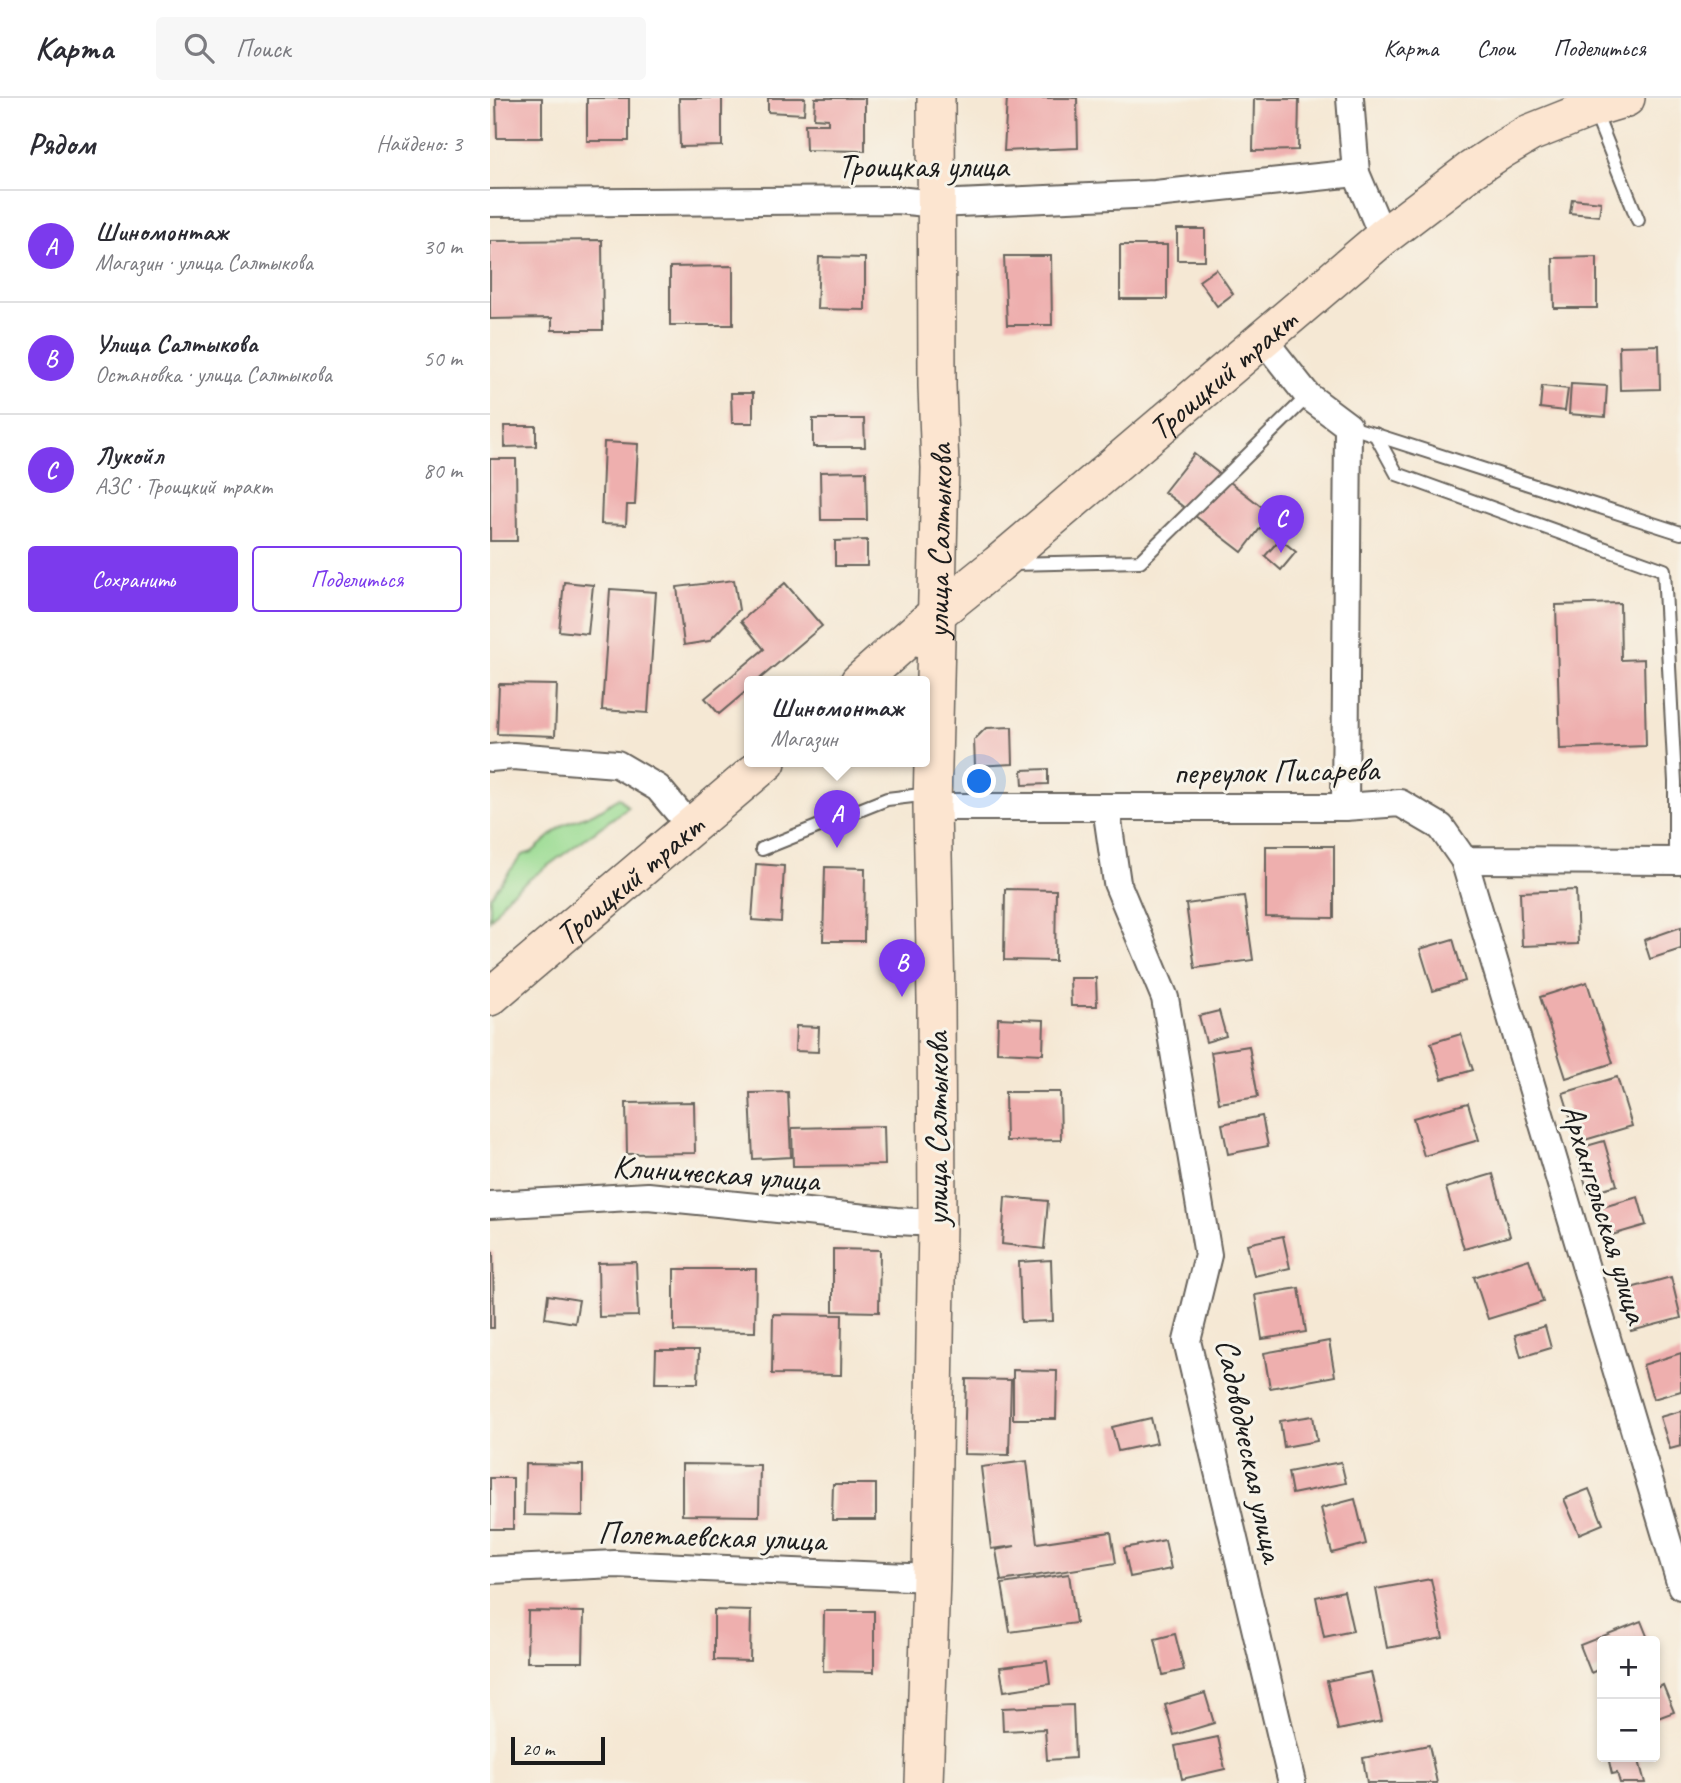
<!DOCTYPE html>
<html lang="ru">
<head>
<meta charset="utf-8">
<style>
  :root { --surface:#fff; --page:#f7f7f7; --text:#2b2b33; --muted:#7c7c81; --line:#e1e1e2; --accent:#7c3aed }
  body { margin:0; font-family:Caveat,sans-serif; background:var(--page); color:var(--text) }
  .controls { position:absolute; right:21px; bottom:21px; display:grid; overflow:hidden; border-radius:7px; box-shadow:0 4px 10px #0003 }
  .controls button { width:63px; height:63px; display:grid; place-items:center; padding:0; border:0; border-bottom:2px solid var(--line); background:var(--surface); color:var(--text); font:35px sans-serif }
  .scale { position:absolute; left:21px; bottom:18px; width:94px; box-sizing:border-box; padding-left:7px; border:4px solid #1c1c1c; border-top:0; font-size:19px; line-height:24px; white-space:nowrap; color:#1c1c1c; -webkit-text-stroke:5px #f7f3e8; paint-order:stroke }
  .you { position:absolute; left:490px; top:684px; width:24px; height:24px; margin:-18px; border:5px solid #fff; border-radius:50%; background:#1a73e8; box-shadow:0 0 0 10px #1a73e833 }
  .badge { display:grid; place-items:center; width:46px; height:46px; border-radius:50%; background:var(--accent); color:#fff; font-size:23px; font-weight:700 }
  .pin { position:absolute; translate:-50% -58px; filter:drop-shadow(0 2px 4px #0008) }
  .pin::after { content:''; position:absolute; top:37px; width:24px; height:21px; background:inherit; clip-path:polygon(0 0,100% 0,50% 100%) }
  .popup { position:absolute; left:254px; top:578px; width:186px; height:91px; box-sizing:border-box; display:grid; place-content:center; border-radius:7px; background:var(--surface); filter:drop-shadow(0 2px 5px #0005); font-size:23px; white-space:nowrap; color:var(--muted) }
  .popup b { font-size:26px; color:var(--text) }
  .popup::after { content:''; position:absolute; left:50%; top:100%; margin-left:-14px; border:14px solid transparent; border-top-color:var(--surface) }
  .list { margin:0; padding:0; list-style:none }
  h2 { display:flex; justify-content:space-between; align-items:center; height:91px; margin:0; padding:0 28px; font-size:30px }
  h2 small { font-size:23px; font-weight:400; color:var(--muted) }
  .list li { display:grid; grid-template-columns:46px 1fr auto; gap:21px; align-items:center; box-sizing:border-box; height:112px; padding:0 28px; border-top:2px solid var(--line) }
  .list b { display:block; font-size:26px; white-space:nowrap }
  .list p { margin:0; font-size:23px; white-space:nowrap; color:var(--muted) }
  .list em { font-size:23px; font-style:normal; color:var(--muted) }
  .actions { display:flex; gap:14px; padding:21px 28px }
  .actions a { flex:1; padding:16px 0; border:2px solid var(--accent); border-radius:7px; text-align:center; font-size:24px; color:var(--accent) }
  .actions .main { background:var(--accent); color:#fff }
  .icon { flex:none; width:38px; height:38px; fill:none; stroke:currentColor; stroke-width:2; stroke-linecap:round; stroke-linejoin:round }
  .map { position:relative; flex:none; width:1191px; height:1685px; overflow:hidden }
  header { display:flex; align-items:center; gap:42px; box-sizing:border-box; height:98px; padding:0 35px; background:var(--surface); border-bottom:2px solid var(--line) }
  header strong { font-size:33px }
  nav { display:flex; gap:38px; margin-inline-start:auto; font-size:24px }
  .search { width:490px; height:63px; background:var(--page); display:flex; align-items:center; gap:18px; box-sizing:border-box; padding:0 24px; border-radius:7px; color:var(--muted); font-size:26px }
  main { display:flex }
  aside { flex:1; background:var(--surface) }
  .map>svg:first-child { display:block }
  .green { fill:#9adb92; stroke:#5b7c57; stroke-width:2 }
  .building { fill:#eeafae }
  .lines { fill:none; stroke-linecap:round; stroke-linejoin:round }
  .service-casing { stroke:#68635c; stroke-width:16 }
  .minor-casing { stroke:#68635c; stroke-width:30 }
  .secondary-casing { stroke:#68635c; stroke-width:40 }
  .service { stroke:#fff; stroke-width:12 }
  .minor { stroke:#fff; stroke-width:26 }
  .secondary { stroke:#fce5d0; stroke-width:37 }
  .labels { text-anchor:middle; stroke-width:6; stroke-linejoin:round; paint-order:stroke }
  .street-label { font-size:33px; fill:#1c1c1c; stroke:#f7f3e8 }
</style>
</head>
<body>
<header>
<strong>Карта</strong>
<div class="search"><svg class="icon" aria-label="search" viewBox="0 0 24 24"><circle cx="10" cy="10" r="6"/><path d="M15 15l6 6"/></svg>Поиск</div>
<nav><a>Карта</a><a>Слои</a><a>Поделиться</a></nav>
</header>
<main>
<aside>
<h2>Рядом<small>Найдено: 3</small></h2>
<ul class="list">
<li><span class="badge">A</span><div><b>Шиномонтаж</b><p>Магазин · улица Салтыкова</p></div><em>30 m</em></li>
<li><span class="badge">B</span><div><b>Улица Салтыкова</b><p>Остановка · улица Салтыкова</p></div><em>50 m</em></li>
<li><span class="badge">C</span><div><b>Лукойл</b><p>АЗС · Троицкий тракт</p></div><em>80 m</em></li>
</ul>
<div class="actions"><a class="main">Сохранить</a><a>Поделиться</a></div>
</aside>
<div class="map">
<svg width="1191" height="1685" viewBox="0 0 1191 1685">
  <rect width="100%" height="100%" fill="#f7f3e8"/>
  <filter id="ink" filterUnits="userSpaceOnUse"><feTurbulence type="fractalNoise" baseFrequency=".0143" numOctaves="2"/><feDisplacementMap in="SourceGraphic" scale="14" xChannelSelector="R" yChannelSelector="G"/><feConvolveMatrix kernelMatrix="1 2 1 2 8 2 1 2 1" color-interpolation-filters="sRGB"/></filter>
  <filter id="wash" filterUnits="userSpaceOnUse"><feTurbulence type="fractalNoise" baseFrequency=".00686" numOctaves="4" result="noise"/><feDisplacementMap in="SourceGraphic" scale="28" xChannelSelector="R" yChannelSelector="G"/><feGaussianBlur stdDeviation="1.57" result="paint"/><feColorMatrix in="noise" values="0 0 0 0 0 0 0 0 0 0 0 0 0 0 0 0 0 1.4 0 .05"/><feComposite in="paint" operator="in"/></filter>
  <g filter="url(#wash)">
    <rect width="100%" height="100%" fill="#f5e8d4"/>
    <polygon class="green" points="129,699 138,709 18,797 0,822 0,799 32,757 42,754 73,727 112,711"/>
    <g id="blocks">
      <g class="building">
        <polygon points="6,0 52,0 52,40 7,40"/>
        <rect x="97" y="0" width="42" height="43"/>
        <polygon points="189,0 232,0 232,48 190,49"/>
        <polygon points="278,0 315,0 314,16 278,14"/>
        <polygon points="325,0 375,0 375,53 316,52 315,26 338,26 338,21 324,20"/>
        <polygon points="517,0 587,0 588,50 514,53"/>
        <polygon points="764,1 809,1 808,52 763,53"/>
        <polygon points="1082,101 1111,104 1109,118 1080,115"/>
        <rect x="687" y="131" width="28" height="31"/>
        <polygon points="112,142 113,232 62,232 62,220 0,221 0,143"/>
        <rect x="630" y="147" width="47" height="54"/>
        <polygon points="514,158 561,158 562,227 517,227"/>
        <polygon points="329,159 375,160 375,212 327,211"/>
        <polygon points="1107,159 1107,210 1064,210 1063,160"/>
        <polygon points="243,168 243,227 180,227 180,169"/>
        <polygon points="726,171 743,196 727,208 709,183"/>
        <polygon points="1169,247 1170,291 1130,292 1129,248"/>
        <polygon points="1081,286 1117,288 1115,319 1079,316"/>
        <polygon points="1052,288 1078,291 1075,313 1050,310"/>
        <polygon points="241,295 263,295 263,325 242,325"/>
        <polygon points="323,321 374,321 375,349 323,349"/>
        <polygon points="14,328 46,328 46,348 15,349"/>
        <polygon points="114,344 148,346 145,407 137,407 136,427 111,426"/>
        <polygon points="704,356 781,416 752,454 674,394"/>
        <polygon points="0,361 26,361 27,443 0,443"/>
        <polygon points="376,373 377,422 331,422 330,374"/>
        <polygon points="790,441 806,454 791,472 775,458"/>
        <polygon points="377,442 377,468 345,468 345,443"/>
        <polygon points="244,482 249,512 219,543 194,547 187,489"/>
        <polygon points="74,484 103,487 98,536 69,533"/>
        <polygon points="295,485 332,528 266,584 260,584 260,590 229,616 215,600 274,551 251,523"/>
        <polygon points="120,491 166,494 158,615 112,612"/>
        <polygon points="1130,505 1131,562 1154,561 1156,648 1070,651 1066,507"/>
        <polygon points="9,586 67,587 65,638 7,636"/>
        <polygon points="522,629 523,666 485,668 484,642 496,630"/>
        <polygon points="558,671 558,686 533,687 532,672"/>
        <polygon points="776,748 844,748 844,820 776,819"/>
        <polygon points="266,766 294,768 291,824 262,822"/>
        <polygon points="335,769 375,770 374,843 333,843"/>
        <polygon points="515,791 566,792 565,863 514,862"/>
        <polygon points="1086,792 1088,846 1032,848 1030,794"/>
        <polygon points="754,798 763,862 705,870 696,806"/>
        <polygon points="1191,829 1191,851 1160,861 1154,842"/>
        <polygon points="963,841 975,883 943,893 930,851"/>
        <polygon points="580,880 606,880 607,908 581,908"/>
        <polygon points="1097,884 1123,965 1076,980 1050,899"/>
        <polygon points="729,913 736,938 716,944 709,918"/>
        <polygon points="508,920 554,922 553,956 507,954"/>
        <polygon points="306,928 329,929 328,954 305,953"/>
        <polygon points="971,936 983,972 952,981 941,945"/>
        <polygon points="759,948 768,999 729,1005 721,954"/>
        <polygon points="1127,979 1142,1028 1088,1044 1073,995"/>
        <polygon points="298,994 301,1059 263,1061 260,995"/>
        <polygon points="515,994 570,994 571,1042 516,1043"/>
        <polygon points="204,1004 205,1055 137,1056 136,1005"/>
        <polygon points="978,1005 989,1042 934,1058 923,1020"/>
        <polygon points="772,1018 778,1048 738,1056 732,1026"/>
        <polygon points="394,1028 395,1067 303,1068 302,1030"/>
        <polygon points="1114,1043 1127,1087 1098,1095 1086,1051"/>
        <polygon points="1003,1076 1020,1138 974,1151 956,1090"/>
        <polygon points="515,1099 558,1103 554,1151 512,1146"/>
        <polygon points="1148,1099 1156,1127 1115,1139 1106,1111"/>
        <polygon points="793,1138 800,1170 764,1178 757,1146"/>
        <polygon points="343,1151 390,1152 389,1214 343,1213"/>
        <polygon points="0,1154 3,1154 4,1230 0,1230"/>
        <polygon points="1039,1161 1053,1204 998,1221 984,1179"/>
        <polygon points="561,1162 563,1223 531,1224 529,1164"/>
        <polygon points="146,1164 148,1218 109,1219 108,1165"/>
        <polygon points="184,1171 266,1171 265,1234 184,1233"/>
        <polygon points="1181,1179 1191,1220 1141,1233 1130,1193"/>
        <polygon points="809,1190 816,1234 772,1241 765,1197"/>
        <polygon points="58,1197 89,1202 85,1225 55,1220"/>
        <polygon points="283,1216 352,1217 351,1277 282,1276"/>
        <polygon points="1055,1228 1061,1250 1031,1259 1025,1237"/>
        <polygon points="839,1243 845,1278 780,1290 774,1255"/>
        <polygon points="166,1252 209,1252 208,1285 165,1285"/>
        <polygon points="1191,1255 1191,1293 1163,1301 1153,1267"/>
        <polygon points="523,1272 567,1273 566,1321 523,1321"/>
        <polygon points="476,1281 521,1282 519,1357 474,1356"/>
        <polygon points="1191,1313 1191,1348 1180,1351 1170,1319"/>
        <polygon points="823,1318 827,1343 794,1349 790,1323"/>
        <polygon points="661,1320 667,1345 628,1353 622,1329"/>
        <polygon points="537,1363 547,1445 621,1434 626,1465 511,1483 506,1452 525,1448 501,1451 491,1369"/>
        <polygon points="851,1364 856,1385 802,1396 798,1374"/>
        <polygon points="35,1366 93,1367 93,1418 34,1417"/>
        <polygon points="192,1366 270,1367 269,1418 192,1417"/>
        <rect x="0" y="1380" width="23" height="51"/>
        <polygon points="343,1386 386,1386 386,1422 342,1422"/>
        <polygon points="1099,1391 1113,1426 1089,1436 1074,1401"/>
        <polygon points="865,1401 876,1446 842,1455 831,1410"/>
        <polygon points="675,1442 681,1471 640,1479 634,1450"/>
        <polygon points="579,1476 586,1525 520,1534 512,1486"/>
        <polygon points="941,1481 953,1540 897,1550 886,1491"/>
        <polygon points="854,1493 863,1533 834,1539 826,1499"/>
        <polygon points="224,1512 261,1513 260,1563 224,1562"/>
        <polygon points="38,1513 94,1514 93,1564 37,1564"/>
        <polygon points="334,1513 384,1513 384,1574 333,1573"/>
        <polygon points="1151,1523 1159,1543 1112,1543 1112,1570 1101,1575 1090,1547"/>
        <polygon points="685,1536 694,1572 673,1577 665,1541"/>
        <polygon points="557,1563 560,1586 514,1593 510,1569"/>
        <polygon points="881,1574 892,1623 848,1632 837,1583"/>
        <polygon points="1173,1587 1184,1614 1165,1621 1165,1591"/>
        <polygon points="715,1595 724,1625 684,1637 675,1607"/>
        <polygon points="583,1607 585,1660 557,1662 555,1631 513,1633 512,1610"/>
        <polygon points="728,1639 735,1671 692,1681 685,1648"/>
        <polygon points="939,1647 947,1685 877,1685 873,1660"/>
        <polygon points="1118,1659 1148,1659 1155,1685 1130,1685 1127,1675 1122,1676"/>
      </g>
    </g>
  </g>
  <g filter="url(#ink)">
    <use href="#blocks" fill-opacity="0" stroke="#68635c" stroke-width="2"/>
    <g class="lines">
      <g class="service-casing">
        <g id="service">
          <polyline points="1104,12 1148,122"/>
          <polyline points="858,328 1191,435"/>
          <polyline points="885,336 907,376 1174,472 1185,684 1185,763"/>
          <polyline points="522,466 650,463 818,298"/>
          <polyline points="272,751 397,701 440,696"/>
        </g>
      </g>
      <g class="minor-casing">
        <g id="minor">
          <polyline points="860,0 866,75 893,139"/>
          <polyline points="0,105 407,102 446,106 665,96 866,75"/>
          <polyline points="773,241 818,298 858,328 855,709"/>
          <polyline points="0,660 23,658 127,666 168,690 200,728"/>
          <polyline points="442,709 855,709 910,705 951,729 974,762 1191,763"/>
          <polyline points="616,709 627,785 675,900 718,1157 697,1243 802,1685"/>
          <polyline points="974,762 1191,1488"/>
          <polyline points="0,1107 158,1098 406,1123 447,1125"/>
          <polyline points="0,1472 125,1466 441,1480"/>
        </g>
      </g>
      <g class="secondary-casing">
        <g id="secondary">
          <path id="s1" d="M 369,584 L 447,515 L 508,466 L 893,139 L 981,72 L 1013,51 L 1040,35 L 1103,10 L 1136,0"/>
          <path id="s2" d="M 0,899 L 277,664"/>
          <path id="s3" d="M 434,1685 L 441,1480 L 447,1125 L 446,901 L 442,709 L 450,370 L 447,288 L 446,0"/>
        </g>
      </g>
      <use href="#service" class="service"/>
      <use href="#minor" class="minor"/>
      <use href="#secondary" class="secondary"/>
    </g>
  </g>
  <g class="labels">
    <g class="street-label">
      <text x="433" y="79">Троицкая улица</text>
      <text dy="12" stroke="none"><textPath href="#s1" startOffset="476">Троицкий тракт</textPath></text>
      <text dy="12" stroke="none"><textPath href="#s3" startOffset="1242">улица Салтыкова</textPath></text>
      <text transform="translate(786 672) rotate(-1)" y="12">переулок Писарева</text>
      <text dy="12" stroke="none"><textPath href="#s2" startOffset="182">Троицкий тракт</textPath></text>
      <text transform="translate(446 1031) rotate(-90)" y="12">улица Салтыкова</text>
      <text transform="translate(226 1074) rotate(4)" y="12">Клиническая улица</text>
      <text transform="translate(1116 1115) rotate(73)" y="12">Архангельская улица</text>
      <text transform="translate(761 1352) rotate(78)" y="12">Садоводческая улица</text>
      <text transform="translate(222 1437) rotate(2)" y="12">Полетаевская улица</text>
    </g>
  </g>
</svg>
<div class="controls">
<button>+</button>
<button>−</button>
</div>
<div class="scale">20 m</div>
<div class="you"></div>
<div class="pin badge" style="left:347px;top:750px">A</div>
<div class="popup"><b>Шиномонтаж</b>Магазин</div>
<div class="pin badge" style="left:412px;top:899px">B</div>
<div class="pin badge" style="left:791px;top:455px">C</div>
</div>
</main>
</body>
</html>
